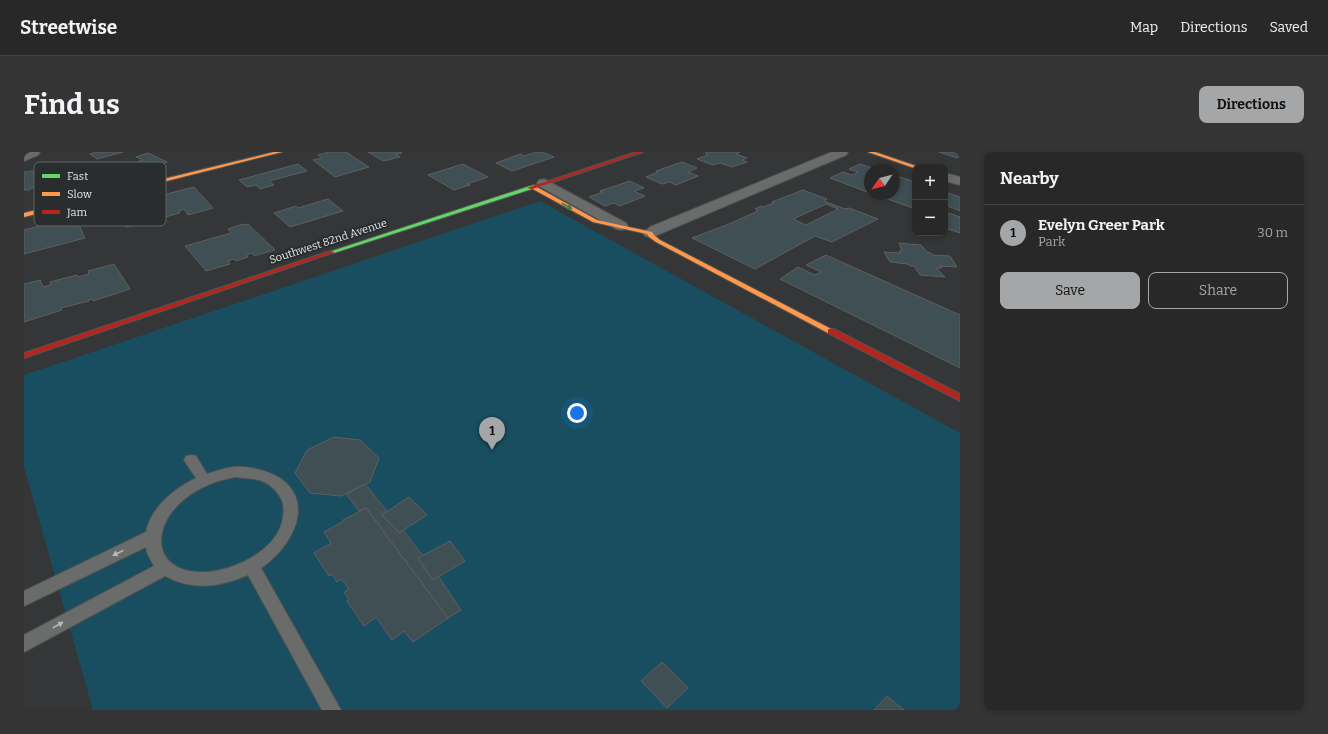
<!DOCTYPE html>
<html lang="en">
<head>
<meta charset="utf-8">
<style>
  :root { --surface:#282829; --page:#343435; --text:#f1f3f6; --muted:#a5a6a8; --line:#444446; --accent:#a5a6a7 }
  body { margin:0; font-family:Bitter,serif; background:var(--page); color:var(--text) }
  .controls { position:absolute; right:12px; top:12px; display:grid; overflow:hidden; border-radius:8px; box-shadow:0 2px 6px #0003 }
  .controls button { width:36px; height:36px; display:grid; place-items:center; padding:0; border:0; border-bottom:1px solid var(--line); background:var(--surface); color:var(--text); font:20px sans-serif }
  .compass { position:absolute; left:840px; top:12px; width:36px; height:36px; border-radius:50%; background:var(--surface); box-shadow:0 2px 6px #0003; rotate:235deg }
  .you { position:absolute; left:553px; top:261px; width:14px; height:14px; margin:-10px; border:3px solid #fff; border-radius:50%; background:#1a73e8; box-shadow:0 0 0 6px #1a73e833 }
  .badge { display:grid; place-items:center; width:26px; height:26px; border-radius:50%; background:var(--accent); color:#111; font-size:13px; font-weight:700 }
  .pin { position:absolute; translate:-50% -33px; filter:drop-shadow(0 1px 2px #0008) }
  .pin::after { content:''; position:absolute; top:21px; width:14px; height:12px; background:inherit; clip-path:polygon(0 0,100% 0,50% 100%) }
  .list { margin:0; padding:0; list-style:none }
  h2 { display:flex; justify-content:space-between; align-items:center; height:52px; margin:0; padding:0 16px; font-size:17px }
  h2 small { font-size:13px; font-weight:400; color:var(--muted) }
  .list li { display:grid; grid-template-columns:26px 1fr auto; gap:12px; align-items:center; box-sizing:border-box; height:56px; padding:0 16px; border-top:1px solid var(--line) }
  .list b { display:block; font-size:15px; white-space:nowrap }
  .list p { margin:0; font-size:13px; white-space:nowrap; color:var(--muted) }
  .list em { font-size:13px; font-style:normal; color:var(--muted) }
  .actions { display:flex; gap:8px; padding:12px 16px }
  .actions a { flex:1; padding:9px 0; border:1px solid var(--accent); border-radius:8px; text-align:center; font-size:14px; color:var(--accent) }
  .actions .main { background:var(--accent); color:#111 }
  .map { position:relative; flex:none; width:936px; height:558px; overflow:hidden; border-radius:8px }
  header { display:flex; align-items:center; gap:24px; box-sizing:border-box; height:56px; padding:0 20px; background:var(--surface); border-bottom:1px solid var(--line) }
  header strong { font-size:19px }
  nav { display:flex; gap:22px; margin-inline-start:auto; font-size:14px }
  .intro { display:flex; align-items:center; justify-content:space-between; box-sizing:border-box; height:96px; padding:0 24px }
  h1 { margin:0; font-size:28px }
  .button { padding:10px 18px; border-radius:8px; background:var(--accent); color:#111; font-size:14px; font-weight:700 }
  main { display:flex; gap:24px; padding:0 24px }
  aside { flex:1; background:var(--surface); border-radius:8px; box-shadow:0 2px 6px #0003 }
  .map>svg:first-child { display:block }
  .green { fill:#184e5f }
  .building { fill:#404f54; stroke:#5e5f60; fill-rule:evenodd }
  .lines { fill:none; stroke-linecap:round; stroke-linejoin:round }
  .lane-casing { stroke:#515252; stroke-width:2 }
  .street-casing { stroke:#515252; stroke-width:2 }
  .fast-casing { stroke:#515252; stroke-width:2 }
  .slow-casing { stroke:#515252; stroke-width:2 }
  .jam-casing { stroke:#515252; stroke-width:2 }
  .lane { fill:#6a6b6b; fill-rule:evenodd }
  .street { fill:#6a6b6b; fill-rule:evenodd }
  .fast { fill:#63d668; fill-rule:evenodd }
  .slow { fill:#ff974d; fill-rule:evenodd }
  .jam { fill:#b3261e; fill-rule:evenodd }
  .oneway { fill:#447948 }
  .oneway2 { fill:#b7b9ba }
  .labels { text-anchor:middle; stroke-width:4; stroke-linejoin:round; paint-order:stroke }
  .far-street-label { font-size:11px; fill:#e1e3e4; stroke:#2a2d2e }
  .key { fill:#2a2d2e; stroke:#616465; stroke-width:1 }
  .key-label { font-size:11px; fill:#e1e3e4 }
</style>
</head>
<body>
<header>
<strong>Streetwise</strong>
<nav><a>Map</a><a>Directions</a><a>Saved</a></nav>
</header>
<div class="intro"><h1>Find us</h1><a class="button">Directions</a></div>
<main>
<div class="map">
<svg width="936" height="558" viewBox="0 0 936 558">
  <rect width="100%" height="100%" fill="#353637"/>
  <polygon class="green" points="516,49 936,281 936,558 69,558 0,315 0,223"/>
  <g class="building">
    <polygon points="72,0 99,0 73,7 66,2"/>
    <polygon points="305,0 322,0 345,15 311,25 289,8 298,6 294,3"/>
    <polygon points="344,0 376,0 378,1 372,2 376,5 359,9"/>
    <polygon points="513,0 518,0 530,5 488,19 472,11 496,2 500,4"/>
    <polygon points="685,0 716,0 712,2 723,6 718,8 723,10 708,15 696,11 689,13 673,7 684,3 681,1"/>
    <polygon points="915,0 936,0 936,4 933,6"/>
    <polygon points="124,1 143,10 120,19 116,17 77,30 65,24 76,20 71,18 84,13 92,17 119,8 112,5"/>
    <polygon points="658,10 673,16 664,20 674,24 652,33 646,30 638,32 622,25 634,20 632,19"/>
    <polygon points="274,12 283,19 245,29 250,33 236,37 232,33 223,35 215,28"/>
    <polygon points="439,12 464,25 443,32 446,33 430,38 404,23"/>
    <polygon points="836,12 854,18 846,18 846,41 806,26 819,20 828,23 834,20 825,17"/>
    <polygon points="8,19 34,21 5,38 0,38 0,20"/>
    <polygon points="870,23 891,30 891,57 850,42 870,42"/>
    <polygon points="606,29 620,36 610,39 621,44 596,54 590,51 581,54 565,45 579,40 576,39"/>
    <polygon points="170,35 189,56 164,63 160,57 155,59 156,61 134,67 133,65 123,67 125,69 102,75 88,56"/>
    <path d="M 779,38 L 803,47 L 800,49 L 821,57 L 825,56 L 854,67 L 808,90 L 791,84 L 731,117 L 668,86 L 705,72 L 734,59 L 731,57 L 737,54 L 739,55 L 750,51 L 748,50 ZM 802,52 L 814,57 L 782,73 L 769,67 Z"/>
    <polygon points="921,40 936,45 936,59 924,54 921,56"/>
    <polygon points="304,47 319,59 266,75 250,61 272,54 274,56"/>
    <polygon points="921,60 936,65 936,81 921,76"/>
    <polygon points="51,65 61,86 0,102 0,78"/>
    <polygon points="219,72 220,73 224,72 251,98 230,104 228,101 222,103 224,105 212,109 210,107 204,109 206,112 182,119 161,94 207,81 204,77"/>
    <polygon points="875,91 897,93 903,100 907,101 908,103 926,104 933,115 916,114 918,116 912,116 921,125 896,123 890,114 886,114 884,112 866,110 860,100 877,101 875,99 878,99"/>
    <polygon points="802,103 936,163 936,216 756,127 774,115 791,123 797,120 782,113"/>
    <polygon points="90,112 106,137 69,149 68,147 64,148 65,149 37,156 38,158 0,170 0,132 16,128 19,135 27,133 26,130 53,123 54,125 65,122 64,119"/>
    <polygon points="310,285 336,288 355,306 346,330 317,344 286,341 271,321 283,298"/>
    <polygon points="341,332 363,359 358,363 375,381 379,378 399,404 394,406 409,428 414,424 437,458 424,466 342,356 335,359 322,342"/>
    <polygon points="385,345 403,363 375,381 358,363"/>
    <polygon points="342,356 424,466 389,490 380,479 368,488 352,465 340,474 323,449 325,448 320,440 325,437 317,427 313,430 308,422 305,424 290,401 307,391 300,380 320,369 319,368"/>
    <polygon points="426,389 441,409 409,428 394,406"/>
    <polygon points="638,510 664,536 643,556 617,529"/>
    <polygon points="863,544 880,558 850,558"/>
  </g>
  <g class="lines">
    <g class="lane-casing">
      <path id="lane" d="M 167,303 L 172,304 L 183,322 C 192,319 201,316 210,315 C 220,314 230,316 240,319 C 296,337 274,391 237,416 L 317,558 L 298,558 L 224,423 C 196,435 169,439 141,424 L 0,500 L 0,483 L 130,414 L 123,401 L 122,395 L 0,454 L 0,439 L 122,380 C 127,355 150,337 172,326 L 160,308 L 162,304 ZM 211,325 C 217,326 223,326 229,327 C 239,328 249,334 254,342 C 260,349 260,356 259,365 C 255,399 205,422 174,420 C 131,418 127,379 155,352 C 170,337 190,329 211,325 Z"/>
    </g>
    <g class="street-casing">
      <g id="street">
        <polygon points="0,0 16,0 14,3 0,9"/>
        <polygon points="808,0 824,0 822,3 631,84 626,85 621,84 619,81 626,75"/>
        <polygon points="921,21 936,25 936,33 921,29"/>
        <polygon points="520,27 602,71 604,74 602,77 597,78 592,77 515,34 513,31 515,28"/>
      </g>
    </g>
    <g class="fast-casing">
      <polygon id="fast" points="506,34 509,36 508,37 310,101 305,100"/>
    </g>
    <g class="slow-casing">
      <g id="slow">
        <polygon points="250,0 258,0 0,65 0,61"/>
        <polygon points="844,0 851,0 895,15 890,16"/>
        <polygon points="509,33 573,68 628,80 630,83 636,88 811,179 807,181 804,181 632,90 625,85 623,82 569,70 507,36 506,35"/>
      </g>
    </g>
    <g class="jam-casing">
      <g id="jam">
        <polygon points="612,0 619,0 508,37 503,36"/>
        <polygon points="306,99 311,100 0,206 0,201"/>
        <polygon points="804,177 810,177 936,242 936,249 804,181"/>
      </g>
    </g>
    <use href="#lane" class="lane"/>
    <use href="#street" class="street"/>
    <use href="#fast" class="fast"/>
    <use href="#slow" class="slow"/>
    <use href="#jam" class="jam"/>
  </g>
  <defs><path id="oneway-solid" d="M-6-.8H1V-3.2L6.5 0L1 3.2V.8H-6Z"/></defs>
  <use class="oneway" href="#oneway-solid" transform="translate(543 54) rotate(29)"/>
  <g class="oneway2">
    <use href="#oneway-solid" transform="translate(94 401) rotate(154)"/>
    <use href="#oneway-solid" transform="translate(34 473) rotate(-29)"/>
  </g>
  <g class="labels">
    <g class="far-street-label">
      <text transform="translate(304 89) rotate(-18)" y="4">Southwest 82nd Avenue</text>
    </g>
  </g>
  <rect x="10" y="10" width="132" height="64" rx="6" class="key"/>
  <rect x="18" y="22" width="18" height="4" fill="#63d668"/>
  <rect x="18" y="40" width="18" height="4" fill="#ff974d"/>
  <rect x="18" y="58" width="18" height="4" fill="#b3261e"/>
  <g class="key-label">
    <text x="43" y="28">Fast</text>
    <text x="43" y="46">Slow</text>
    <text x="43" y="64">Jam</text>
  </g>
</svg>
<div class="controls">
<button>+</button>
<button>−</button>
</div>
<svg class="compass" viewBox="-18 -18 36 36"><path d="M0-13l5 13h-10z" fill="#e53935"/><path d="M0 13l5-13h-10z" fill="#a5a6a8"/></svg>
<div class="you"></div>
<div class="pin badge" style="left:468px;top:298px">1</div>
</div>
<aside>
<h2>Nearby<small></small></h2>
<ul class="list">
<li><span class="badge">1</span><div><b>Evelyn Greer Park</b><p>Park</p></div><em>30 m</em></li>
</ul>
<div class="actions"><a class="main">Save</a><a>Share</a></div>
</aside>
</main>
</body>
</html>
